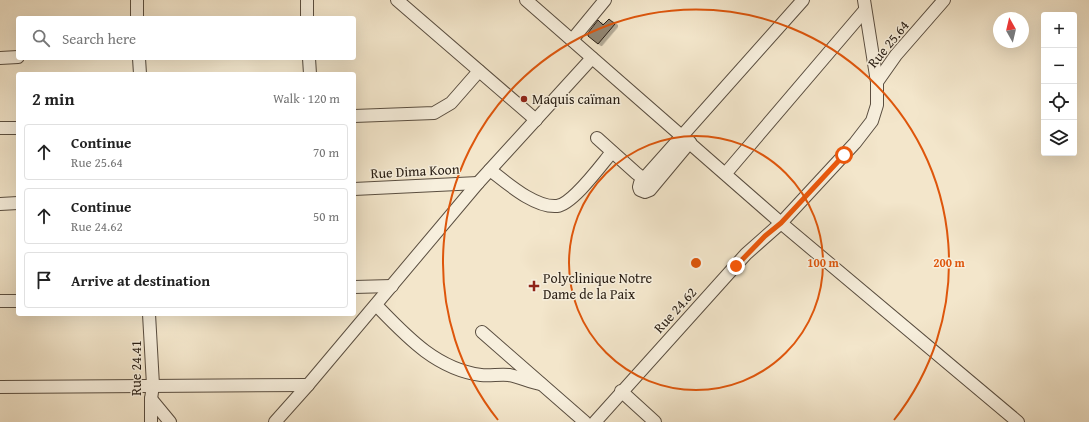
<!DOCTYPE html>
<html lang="en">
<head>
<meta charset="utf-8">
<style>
  :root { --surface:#fff; --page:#f2f2f2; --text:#222; --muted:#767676; --line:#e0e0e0 }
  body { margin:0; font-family:"Gentium Book Plus",serif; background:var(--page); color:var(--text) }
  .controls { position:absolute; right:12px; top:12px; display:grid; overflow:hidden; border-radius:4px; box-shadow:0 4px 16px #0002 }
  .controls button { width:36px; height:36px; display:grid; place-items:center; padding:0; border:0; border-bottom:1px solid var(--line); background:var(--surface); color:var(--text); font:20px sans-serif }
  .compass { position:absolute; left:993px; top:12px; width:36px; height:36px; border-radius:50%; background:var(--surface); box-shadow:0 4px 16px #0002; rotate:352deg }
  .stop { position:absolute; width:12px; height:12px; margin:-9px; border:3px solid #ea580c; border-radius:50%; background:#fff }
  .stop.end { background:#ea580c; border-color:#fff; box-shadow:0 1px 4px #0008 }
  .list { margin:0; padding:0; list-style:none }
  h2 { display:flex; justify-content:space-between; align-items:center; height:52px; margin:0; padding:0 16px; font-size:17px }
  h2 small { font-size:13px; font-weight:400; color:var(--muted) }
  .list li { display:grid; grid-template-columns:26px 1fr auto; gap:12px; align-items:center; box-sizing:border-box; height:56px; margin:0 8px 8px; padding:0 8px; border:1px solid var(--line); border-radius:4px }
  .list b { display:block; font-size:15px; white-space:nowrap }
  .list p { margin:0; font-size:13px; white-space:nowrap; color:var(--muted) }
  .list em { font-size:13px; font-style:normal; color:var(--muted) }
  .icon { flex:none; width:22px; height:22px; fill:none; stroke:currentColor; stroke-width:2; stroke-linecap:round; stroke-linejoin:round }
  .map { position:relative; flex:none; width:1089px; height:422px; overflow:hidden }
  .search { position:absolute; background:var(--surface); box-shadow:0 4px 16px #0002; left:16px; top:16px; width:340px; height:44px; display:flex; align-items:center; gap:10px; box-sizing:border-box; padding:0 14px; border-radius:4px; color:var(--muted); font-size:15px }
  .panel { position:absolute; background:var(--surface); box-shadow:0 4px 16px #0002; left:16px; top:72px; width:340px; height:244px; border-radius:4px }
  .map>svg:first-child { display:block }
  .building { fill:#918572; stroke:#271c12; filter:url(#shadow) }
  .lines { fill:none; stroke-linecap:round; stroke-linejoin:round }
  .minor-casing { stroke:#5a4e40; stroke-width:14 }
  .minor { stroke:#f7efdd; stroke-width:12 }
  .route { stroke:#ea580c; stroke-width:5 }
  .ring { fill:none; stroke:#de560c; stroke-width:2 }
  .poi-dot { fill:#8f2418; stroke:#f7efdd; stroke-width:1.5 }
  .labels { text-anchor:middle; stroke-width:3; stroke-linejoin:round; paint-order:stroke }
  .street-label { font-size:14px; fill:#271c12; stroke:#f7efdd }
  .poi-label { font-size:14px; fill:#271c12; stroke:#f7efdd; text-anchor:start }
  .centre { fill:#de560c; stroke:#f7efdd; stroke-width:2 }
  .ring-label { font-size:12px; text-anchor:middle; font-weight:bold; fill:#de560c; stroke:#f7efdd; stroke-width:3; stroke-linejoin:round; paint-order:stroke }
</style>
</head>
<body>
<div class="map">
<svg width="1089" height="422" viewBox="0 0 1089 422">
  <defs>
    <filter id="shadow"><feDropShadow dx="3.5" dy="2" stdDeviation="0" flood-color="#0004"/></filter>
  </defs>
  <rect width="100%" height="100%" fill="#f3e6cb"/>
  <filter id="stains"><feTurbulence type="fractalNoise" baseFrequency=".005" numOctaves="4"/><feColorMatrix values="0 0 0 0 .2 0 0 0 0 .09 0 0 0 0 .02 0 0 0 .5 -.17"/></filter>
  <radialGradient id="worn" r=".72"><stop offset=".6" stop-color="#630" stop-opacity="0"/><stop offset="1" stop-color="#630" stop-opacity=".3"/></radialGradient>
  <polygon class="building" points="609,19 615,24 598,44 588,36 588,33 598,20 603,25"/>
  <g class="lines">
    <g class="minor-casing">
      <g id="minor">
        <polyline points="137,0 137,18"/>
        <polyline points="307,0 307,18"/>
        <polyline points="397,0 536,120"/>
        <polyline points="526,0 781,223 1018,422"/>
        <polyline points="572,40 605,0"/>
        <polyline points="0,58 18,57"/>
        <polyline points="139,58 140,74"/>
        <polyline points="309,58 310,74"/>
        <polyline points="877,82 896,55 944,0"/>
        <polyline points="354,116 434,113 451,103 479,71"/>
        <polyline points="0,128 18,128"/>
        <polyline points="597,138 636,173 650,184"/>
        <polyline points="690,142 650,190 645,192 640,190 639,187 640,183 803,0"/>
        <path d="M 490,170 C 507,183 535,208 557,206 C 573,204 601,165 612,152"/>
        <polyline points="726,173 865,10"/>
        <polyline points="354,189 478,183"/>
        <polyline points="0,204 18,203"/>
        <polyline points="354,287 392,286"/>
        <polyline points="0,301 18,301"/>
        <path d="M 376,305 C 406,336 436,369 481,375 C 490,376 500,374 509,375 C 520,377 530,382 541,384"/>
        <polyline points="149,314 153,385 151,399 151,422"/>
        <polyline points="482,332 585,422"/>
        <polyline points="0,387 308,385"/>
        <polyline points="621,391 655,422"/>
        <polyline points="151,399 170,422"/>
        <polyline points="275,422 308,385 478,183 592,58"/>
        <polyline points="595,422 746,254 781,223 855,143 872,121 877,105 877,82 864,0"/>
      </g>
    </g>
    <use href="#minor" class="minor"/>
  </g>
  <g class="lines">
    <polyline class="route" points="736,266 765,236 781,223 844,155"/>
  </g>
  <g class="ring">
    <circle cx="696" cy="263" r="127"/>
    <path d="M498 420A253 253 0 1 1 894 420"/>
  </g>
  <g class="poi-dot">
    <circle cx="524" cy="99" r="4"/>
    <path d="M532 280h4v4h4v4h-4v4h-4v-4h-4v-4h4z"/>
  </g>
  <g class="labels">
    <g class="street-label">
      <text transform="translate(888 44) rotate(-51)" y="5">Rue 25.64</text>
      <text transform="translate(415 171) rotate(-3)" y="5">Rue Dima Koon</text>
      <text transform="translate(675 310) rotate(-48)" y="5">Rue 24.62</text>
      <text transform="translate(136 368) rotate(-90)" y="5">Rue 24.41</text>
    </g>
    <g class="poi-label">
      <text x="532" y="104">Maquis caïman</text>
      <text x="543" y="283">Polyclinique Notre<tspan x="543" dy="16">Dame de la Paix</tspan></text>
    </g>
  </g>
  <circle cx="696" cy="263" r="6" class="centre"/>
  <g class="ring-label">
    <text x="823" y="267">100 m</text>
    <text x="949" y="267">200 m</text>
  </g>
  <rect width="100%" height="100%" filter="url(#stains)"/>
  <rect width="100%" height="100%" fill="url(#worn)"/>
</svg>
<div class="controls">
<button>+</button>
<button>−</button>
<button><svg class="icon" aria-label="locate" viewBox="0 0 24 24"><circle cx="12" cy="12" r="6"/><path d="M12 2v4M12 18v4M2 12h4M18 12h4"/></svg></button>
<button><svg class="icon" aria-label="layers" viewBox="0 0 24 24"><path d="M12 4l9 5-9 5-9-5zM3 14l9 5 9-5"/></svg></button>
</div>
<svg class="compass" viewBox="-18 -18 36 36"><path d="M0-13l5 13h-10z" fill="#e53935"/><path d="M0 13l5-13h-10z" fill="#767676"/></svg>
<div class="stop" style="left:844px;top:155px"></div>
<div class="stop end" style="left:736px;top:266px"></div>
<div class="search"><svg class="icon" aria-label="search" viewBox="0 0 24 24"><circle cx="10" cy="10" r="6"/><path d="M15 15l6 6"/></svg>Search here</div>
<section class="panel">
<h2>2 min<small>Walk · 120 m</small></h2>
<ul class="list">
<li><svg class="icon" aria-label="ahead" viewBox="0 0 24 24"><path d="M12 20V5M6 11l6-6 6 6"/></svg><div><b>Continue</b><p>Rue 25.64</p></div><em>70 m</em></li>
<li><svg class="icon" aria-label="ahead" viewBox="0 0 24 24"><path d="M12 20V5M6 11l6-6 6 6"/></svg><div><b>Continue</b><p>Rue 24.62</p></div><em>50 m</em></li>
<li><svg class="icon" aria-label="arrive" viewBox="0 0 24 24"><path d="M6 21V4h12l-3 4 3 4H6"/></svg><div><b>Arrive at destination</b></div></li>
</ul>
</section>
</div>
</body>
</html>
